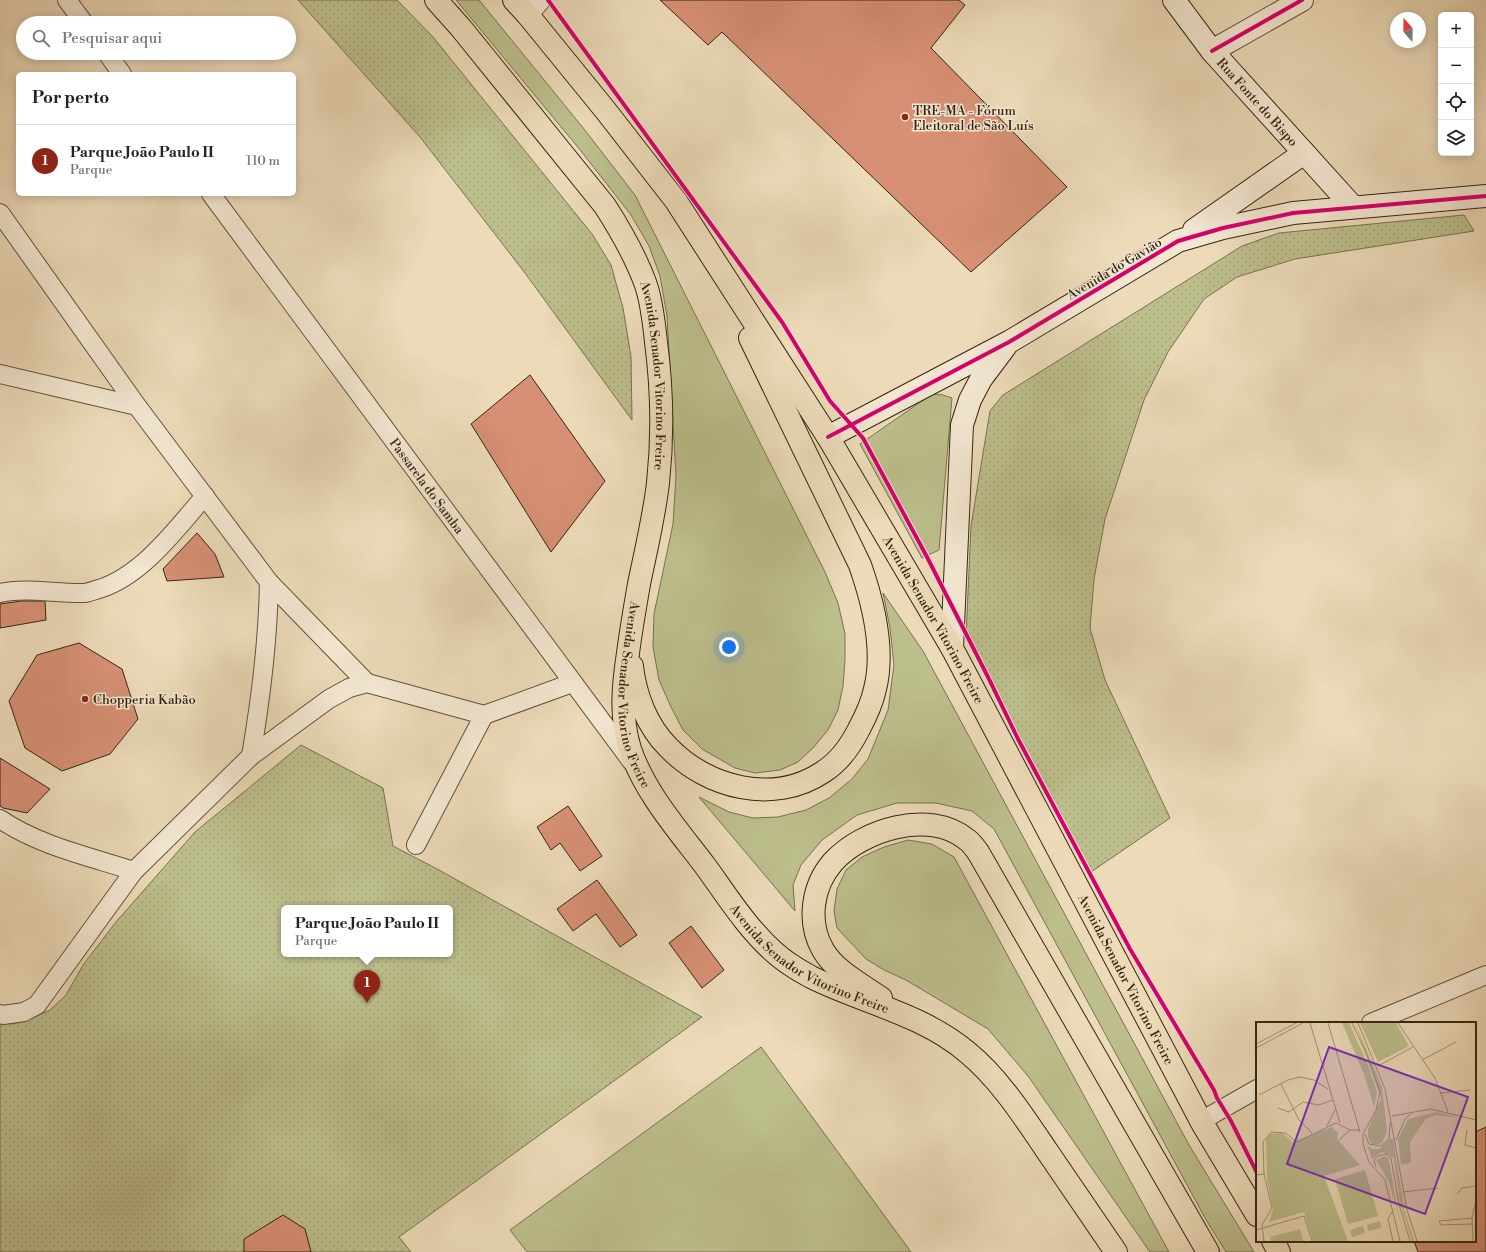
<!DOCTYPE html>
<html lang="pt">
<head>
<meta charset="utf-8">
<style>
  :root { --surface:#fff; --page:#f2f2f2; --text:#222; --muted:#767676; --line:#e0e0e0; --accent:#8f2418 }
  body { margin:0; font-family:"Libre Bodoni",serif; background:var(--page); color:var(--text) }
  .controls { position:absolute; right:12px; top:12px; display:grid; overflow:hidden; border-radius:6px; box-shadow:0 2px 10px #0003 }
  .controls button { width:36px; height:36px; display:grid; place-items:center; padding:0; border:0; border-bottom:1px solid var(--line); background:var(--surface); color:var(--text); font:20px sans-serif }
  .compass { position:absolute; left:1390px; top:12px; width:36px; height:36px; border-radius:50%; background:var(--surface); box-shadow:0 2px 10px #0003; rotate:340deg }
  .you { position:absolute; left:729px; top:647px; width:14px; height:14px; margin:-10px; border:3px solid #fff; border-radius:50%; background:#1a73e8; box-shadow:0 0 0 6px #1a73e833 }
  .badge { display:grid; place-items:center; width:26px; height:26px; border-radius:50%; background:var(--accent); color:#fff; font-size:13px; font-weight:700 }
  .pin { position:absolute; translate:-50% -33px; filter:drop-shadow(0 1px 2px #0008) }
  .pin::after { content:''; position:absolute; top:21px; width:14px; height:12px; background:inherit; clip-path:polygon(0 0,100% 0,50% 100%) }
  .popup { position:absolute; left:281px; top:905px; width:172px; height:52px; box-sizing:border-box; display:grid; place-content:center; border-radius:6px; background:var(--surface); filter:drop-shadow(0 1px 3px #0005); font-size:13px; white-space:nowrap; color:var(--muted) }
  .popup b { font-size:15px; color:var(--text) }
  .popup::after { content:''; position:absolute; left:50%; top:100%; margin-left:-8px; border:8px solid transparent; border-top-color:var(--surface) }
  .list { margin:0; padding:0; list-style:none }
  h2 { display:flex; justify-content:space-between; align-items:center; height:52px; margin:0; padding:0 16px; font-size:17px }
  h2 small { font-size:13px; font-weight:400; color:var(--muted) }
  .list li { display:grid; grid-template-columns:26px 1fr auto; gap:12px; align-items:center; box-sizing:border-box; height:72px; padding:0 16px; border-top:1px solid var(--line) }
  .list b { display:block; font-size:15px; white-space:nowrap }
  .list p { margin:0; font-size:13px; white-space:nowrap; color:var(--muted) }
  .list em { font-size:13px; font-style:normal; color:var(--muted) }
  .icon { flex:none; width:22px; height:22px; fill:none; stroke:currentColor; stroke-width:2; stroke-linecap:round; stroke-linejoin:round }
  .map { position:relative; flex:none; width:1486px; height:1252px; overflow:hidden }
  .search { position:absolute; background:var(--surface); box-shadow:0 2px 10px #0003; left:16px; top:16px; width:280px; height:44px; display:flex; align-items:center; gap:10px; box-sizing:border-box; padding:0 14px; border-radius:22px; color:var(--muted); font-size:15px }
  .panel { position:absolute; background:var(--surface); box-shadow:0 2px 10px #0003; left:16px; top:72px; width:280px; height:124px; border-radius:6px }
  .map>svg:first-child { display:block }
  .grass { fill:#bcbe8c; stroke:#78724f }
  .park { fill:url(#park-dots); stroke:#78724f; fill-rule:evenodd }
  .building { fill:#d79075; stroke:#342512 }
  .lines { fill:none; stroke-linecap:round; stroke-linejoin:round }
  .lane-casing { stroke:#62523c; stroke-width:20 }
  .street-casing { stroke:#62523c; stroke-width:24 }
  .secondary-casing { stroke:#342512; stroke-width:24 }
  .primary-casing { stroke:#342512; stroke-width:24 }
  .lane { stroke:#f3e7d1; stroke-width:18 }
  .street { stroke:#f3e7d1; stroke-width:22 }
  .secondary { stroke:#f3e7d1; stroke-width:22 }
  .primary { stroke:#ecdab8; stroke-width:22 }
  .cycleway-casing { stroke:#f3e7d1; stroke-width:6 }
  .cycleway { stroke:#d6006c; stroke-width:4 }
  .poi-dot { fill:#8f2418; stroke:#f3e7d1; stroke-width:1.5 }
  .labels { text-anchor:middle; stroke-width:3; stroke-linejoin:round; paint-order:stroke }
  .street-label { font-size:13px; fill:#342512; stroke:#f3e7d1 }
  .poi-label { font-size:13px; fill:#342512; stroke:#f3e7d1; text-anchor:start }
  .inset-road { fill:none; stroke:#a29276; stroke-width:1 }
  .view { fill:#7b2cbf; fill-opacity:0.15; stroke:#7b2cbf; stroke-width:2 }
  .inset-edge { fill:none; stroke:#342512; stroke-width:2 }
</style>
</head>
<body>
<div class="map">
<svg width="1486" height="1252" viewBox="0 0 1486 1252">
  <defs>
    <pattern id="park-dots" width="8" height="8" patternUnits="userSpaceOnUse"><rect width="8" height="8" fill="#bcbe8c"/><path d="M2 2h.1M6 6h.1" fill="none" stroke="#a2a378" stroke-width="1.8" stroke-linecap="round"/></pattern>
  </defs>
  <rect width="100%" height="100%" fill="#ecdab8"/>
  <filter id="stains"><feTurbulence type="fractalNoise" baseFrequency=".005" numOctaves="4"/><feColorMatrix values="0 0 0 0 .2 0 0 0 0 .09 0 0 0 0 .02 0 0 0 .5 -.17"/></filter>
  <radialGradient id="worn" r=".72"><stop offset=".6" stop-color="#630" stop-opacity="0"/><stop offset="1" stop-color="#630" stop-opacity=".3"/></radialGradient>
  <g class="grass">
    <polygon points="456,0 479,0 584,129 635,195 825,572 838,603 845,634 845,660 843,686 838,710 828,730 813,748 798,762 780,770 755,773 735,768 702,749 683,730 671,707 659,680 653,647 654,614 673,524 676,476 667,316 660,276 649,246 631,215 581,151"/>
    <polygon points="932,394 943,395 952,398 939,550 922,558 860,444"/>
    <polygon points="883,593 923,651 1189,1145 1254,1252 1226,1252 1205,1218 994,829 972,811 936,803 897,803 857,815 822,840 801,865 793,885 795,911 699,797 729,812 753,818 778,817 806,810 829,798 852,779 868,759 888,710 894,665 890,628"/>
    <polygon points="908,840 932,844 954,857 1169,1252 1150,1252 1028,1076 988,1029 906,980 884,970 866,959 837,928 834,911 837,889 846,870 862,857 884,847"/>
    <polygon points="761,1047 911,1252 527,1252 510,1230"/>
  </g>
  <g class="park">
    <polygon points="298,0 397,0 433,37 592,234 611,265 623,308 631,357 632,420 525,273 420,137"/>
    <polygon points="1464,215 1474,231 1295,259 1237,277 1204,299 1168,352 1144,400 1105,519 1094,579 1090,628 1105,680 1170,818 1088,874 966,638 971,526 990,411 1003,395 1242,246 1279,233"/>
    <path d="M 301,745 L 383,788 L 393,846 L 439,870 L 702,1017 L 399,1237 L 411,1252 L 0,1252 L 0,1023 L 13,1024 L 30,1019 L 50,1010 L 66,995 L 83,965 L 116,922 L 195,832 ZM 284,908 L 450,908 L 450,954 L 284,954 Z"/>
  </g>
  <g class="building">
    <polygon points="660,0 959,0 965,5 931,48 1067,187 971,272 722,32 708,45"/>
    <polygon points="530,375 605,481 551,552 471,424"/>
    <polygon points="197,533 215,554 224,577 167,581 163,569"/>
    <polygon points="21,601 45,601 46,620 0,628 0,604"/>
    <polygon points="79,643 122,669 138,719 110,754 62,771 25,748 9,701 37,655"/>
    <polygon points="0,758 50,789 27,813 3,808 0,806"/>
    <polygon points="568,806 602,856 580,871 560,843 551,850 537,827"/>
    <polygon points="597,880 637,935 620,947 596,914 573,931 557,909"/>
    <polygon points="691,926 724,970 702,988 669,943"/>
    <polygon points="1486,1127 1486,1252 1418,1252 1414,1241 1475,1241 1475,1132"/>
    <polygon points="283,1215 305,1229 311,1252 244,1252 244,1239"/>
  </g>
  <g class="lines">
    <g class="lane-casing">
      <g id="lane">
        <polyline points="67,0 84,23"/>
        <polyline points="107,53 122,74"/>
        <path id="s1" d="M 211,194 L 632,762"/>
        <polyline points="0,213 137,406 269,582 367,683"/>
        <polyline points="0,374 137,406"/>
        <path d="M 0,593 C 28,587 56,594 85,593 C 90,592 95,590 99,589 C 143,575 176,529 205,496"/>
        <path d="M 251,756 C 261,698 268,640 269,582"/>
        <path d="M 0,819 C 37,845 91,857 134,871"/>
        <polyline points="416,845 484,715"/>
        <polyline points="0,1014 3,1015 24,1012 37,1005 134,871 251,756 329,699 349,688 367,683 484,715 572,683"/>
        <polyline points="1371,1023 1486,975"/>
        <polyline points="1201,1121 1257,1089"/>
      </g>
    </g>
    <g class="street-casing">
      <g id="street">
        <polyline points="527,14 539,0"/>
        <polyline points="1212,51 1302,0"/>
      </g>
    </g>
    <g class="secondary-casing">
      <g id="secondary">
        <path id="s2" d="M 1174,0 L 1212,51 L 1353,207"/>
        <polyline points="1194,230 1304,153"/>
        <polyline points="828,437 1009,342 1178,241 1223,228 1293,213 1486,196"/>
        <polyline points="952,648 962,425 970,400 981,379 1005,347"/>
      </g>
    </g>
    <g class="primary-casing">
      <g id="primary">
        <path id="s3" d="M 436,0 L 461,28 L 605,206 C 621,231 636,257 646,285 C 652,303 654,323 656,342 C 662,388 663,437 658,483 C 654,517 646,550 639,584 C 635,607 631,630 628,653 C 623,686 620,717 630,749 C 645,793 678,830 706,867 C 727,896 747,928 774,952 C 785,962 798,970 811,977 C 863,1003 922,1014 967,1052 C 999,1078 1024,1117 1047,1151 C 1070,1185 1093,1218 1116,1252"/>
        <path id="s4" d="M 514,0 L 527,14 L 606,111 L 676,201 L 828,437 L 952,648 L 1201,1121 L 1257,1215"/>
        <path d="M 632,666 C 635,695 647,726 668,747 C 707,788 774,805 823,772 C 839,762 851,745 859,729 C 866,716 872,703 875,689 C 885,650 873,602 860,565 L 750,338"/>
        <path d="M 881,998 C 861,984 835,971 823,950 C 807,922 812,886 833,862 C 862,830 929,809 966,839 C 971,842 975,848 978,852 L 1208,1252"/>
        <polyline points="1273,1241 1279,1252"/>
      </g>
    </g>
    <use href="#lane" class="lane"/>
    <use href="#street" class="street"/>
    <use href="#secondary" class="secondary"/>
    <use href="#primary" class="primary"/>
    <g class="cycleway-casing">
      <g id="cycleway">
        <polyline points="548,0 782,322 830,401 863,438 927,557 989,679 1018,739 1130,949 1214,1090 1217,1098 1231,1121 1257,1173"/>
        <polyline points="1212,51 1302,0"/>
        <polyline points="828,437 1009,342 1178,241 1223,228 1293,213 1486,196"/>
      </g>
    </g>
    <use href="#cycleway" class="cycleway"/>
  </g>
  <g class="poi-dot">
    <circle cx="905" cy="117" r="4"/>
    <circle cx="85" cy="699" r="4"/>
  </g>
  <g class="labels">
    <g class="street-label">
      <text dy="5" stroke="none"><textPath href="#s2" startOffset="132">Rua Fonte do Bispo</textPath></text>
      <text transform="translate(1114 268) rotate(-31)" y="5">Avenida do Gavião</text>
      <text dy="5" stroke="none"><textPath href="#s3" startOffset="447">Avenida Senador Vitorino Freire</textPath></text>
      <text dy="5" stroke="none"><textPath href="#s1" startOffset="363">Passarela do Samba</textPath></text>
      <text dy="5" stroke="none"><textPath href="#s4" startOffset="750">Avenida Senador Vitorino Freire</textPath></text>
      <text dy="5" stroke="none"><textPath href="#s3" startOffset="771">Avenida Senador Vitorino Freire</textPath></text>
      <text dy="5" stroke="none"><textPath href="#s3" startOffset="1108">Avenida Senador Vitorino Freire</textPath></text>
      <text dy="5" stroke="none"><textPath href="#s4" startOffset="1158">Avenida Senador Vitorino Freire</textPath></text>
    </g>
    <g class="poi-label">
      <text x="913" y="115">TRE-MA - Fórum<tspan x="913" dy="15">Eleitoral de São Luís</tspan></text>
      <text x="93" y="704">Chopperia Kabão</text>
    </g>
  </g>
  <g transform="translate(1256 1022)">
    <rect width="220" height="220" fill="#ecdab8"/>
    <path d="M 99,1 L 126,65 L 131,109 L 126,121 L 117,123 L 112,116 L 112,107 L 125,77 ZM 134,117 L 137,117 L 148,187 L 158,219 L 156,219 L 144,179 L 138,136 L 126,130 L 116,137 L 111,123 L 116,127 L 123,127 ZM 129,134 L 133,137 L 140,182 L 150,219 L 133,160 L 120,138 ZM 109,148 L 122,194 L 92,202 L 79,157 ZM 124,199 L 125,206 L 112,209 L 111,203 ZM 107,204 L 109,211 L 96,215 L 94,208 ZM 44,207 L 47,219 L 15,219 L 14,215 Z" fill="#bcbe8c"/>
    <path d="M 86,1 L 93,1 L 112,43 L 121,70 L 118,85 L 108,52 ZM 104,1 L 140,1 L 153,24 L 122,40 ZM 181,90 L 203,96 L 179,93 L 170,97 L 154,120 L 155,141 L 145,143 L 142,117 L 152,97 ZM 76,105 L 82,111 L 81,117 L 104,143 L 68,154 L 92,219 L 57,219 L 48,190 L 13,200 L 17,188 L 11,158 L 10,117 L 14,112 L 26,111 L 37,120 Z" fill="#bcbe8c"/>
    <path class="inset-road" d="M 54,1 L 84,101M 72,1 L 104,110M 96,1 L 111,33 L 124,70 L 120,88 L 107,112 L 107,122 L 113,140 L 129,158 L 144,219M 102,1 L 129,67 L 151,188 L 161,219M 142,1 L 179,56 L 192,90M 0,22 L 40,1M 0,26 L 47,1M 166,38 L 200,20M 122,44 L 157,25M 25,62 L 43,98 L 56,111M 185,71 L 214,68M 3,73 L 32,58 L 44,55 L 58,58 L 72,67M 22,86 L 33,90 L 47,80 L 63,83 L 76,78M 136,94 L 175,87 L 220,98M 71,104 L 79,88M 211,108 L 209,123 L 220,126M 109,112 L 113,122 L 125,124 L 133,117 L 134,101M 83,118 L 94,108M 140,118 L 149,97 L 155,92M 120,145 L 118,138 L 122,134 L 130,132 L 135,136 L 143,182 L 154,219M 8,152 L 16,186 L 6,203 L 8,219M 0,153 L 8,152 L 7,120 L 15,110 L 29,111 L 41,120 L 80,101 L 94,108 L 103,108M 147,170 L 182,166M 201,172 L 206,166 L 220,164M 216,196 L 183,199 L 185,203 L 216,202M 0,208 L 48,194 L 56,219M 137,219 L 132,197 L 137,188M 217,219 L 216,196 L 220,178"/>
    <path class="view" d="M 73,25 L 212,75 L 169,192 L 31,142 Z"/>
    <rect width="220" height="220" class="inset-edge"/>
  </g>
  <rect width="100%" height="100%" filter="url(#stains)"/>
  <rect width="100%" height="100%" fill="url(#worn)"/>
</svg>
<div class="controls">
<button>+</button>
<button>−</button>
<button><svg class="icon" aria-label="locate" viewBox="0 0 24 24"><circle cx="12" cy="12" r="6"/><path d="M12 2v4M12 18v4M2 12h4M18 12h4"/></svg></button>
<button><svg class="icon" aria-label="layers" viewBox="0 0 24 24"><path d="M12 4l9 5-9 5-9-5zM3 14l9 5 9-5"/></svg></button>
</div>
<svg class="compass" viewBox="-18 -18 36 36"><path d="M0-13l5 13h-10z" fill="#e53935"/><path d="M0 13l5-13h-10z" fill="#767676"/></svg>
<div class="you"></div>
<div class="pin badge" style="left:367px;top:1003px">1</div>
<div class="popup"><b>Parque João Paulo II</b>Parque</div>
<div class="search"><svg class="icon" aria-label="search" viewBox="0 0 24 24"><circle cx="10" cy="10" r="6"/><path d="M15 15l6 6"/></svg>Pesquisar aqui</div>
<section class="panel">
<h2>Por perto<small></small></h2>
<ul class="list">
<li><span class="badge">1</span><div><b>Parque João Paulo II</b><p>Parque</p></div><em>110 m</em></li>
</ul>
</section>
</div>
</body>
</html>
